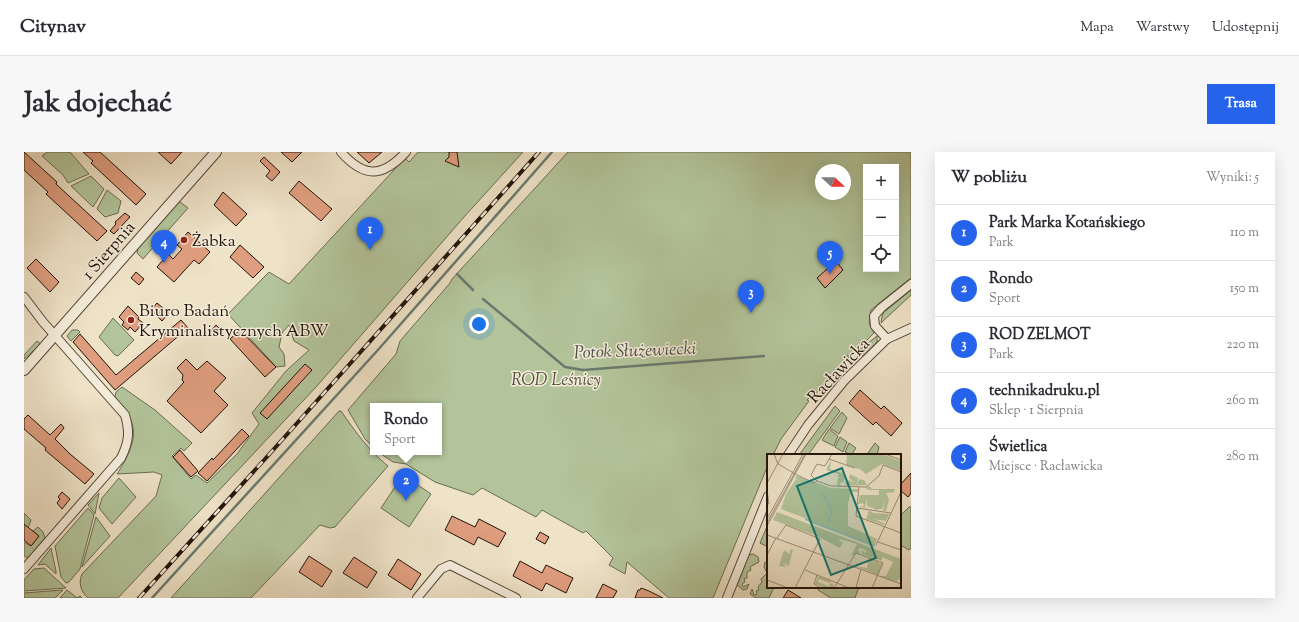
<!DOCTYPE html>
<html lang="pl">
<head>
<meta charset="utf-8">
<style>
  :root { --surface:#fff; --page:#f7f7f7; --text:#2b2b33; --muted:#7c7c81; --line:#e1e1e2; --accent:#2563eb }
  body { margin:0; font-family:"Sorts Mill Goudy",serif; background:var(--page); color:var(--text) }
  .controls { position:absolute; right:12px; top:12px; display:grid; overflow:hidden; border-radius:0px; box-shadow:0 4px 16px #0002 }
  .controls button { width:36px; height:36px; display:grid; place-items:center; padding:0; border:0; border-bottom:1px solid var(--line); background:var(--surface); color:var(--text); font:20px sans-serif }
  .compass { position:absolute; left:791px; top:12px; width:36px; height:36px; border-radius:50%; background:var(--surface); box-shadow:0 4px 16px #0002; rotate:111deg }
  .you { position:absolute; left:455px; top:172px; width:14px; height:14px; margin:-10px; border:3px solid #fff; border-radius:50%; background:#1a73e8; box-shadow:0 0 0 6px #1a73e833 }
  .badge { display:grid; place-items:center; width:26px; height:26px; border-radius:50%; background:var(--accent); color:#fff; font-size:13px; font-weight:700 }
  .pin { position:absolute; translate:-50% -33px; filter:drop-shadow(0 1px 2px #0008) }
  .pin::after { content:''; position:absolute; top:21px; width:14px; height:12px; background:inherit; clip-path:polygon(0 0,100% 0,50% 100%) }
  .popup { position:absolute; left:346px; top:251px; width:72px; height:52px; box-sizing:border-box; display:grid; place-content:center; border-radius:0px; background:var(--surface); filter:drop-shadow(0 1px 3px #0005); font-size:13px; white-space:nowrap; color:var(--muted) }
  .popup b { font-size:15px; color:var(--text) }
  .popup::after { content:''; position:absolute; left:50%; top:100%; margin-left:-8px; border:8px solid transparent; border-top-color:var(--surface) }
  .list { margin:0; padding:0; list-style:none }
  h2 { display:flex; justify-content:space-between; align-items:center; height:52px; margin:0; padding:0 16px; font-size:17px }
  h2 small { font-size:13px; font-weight:400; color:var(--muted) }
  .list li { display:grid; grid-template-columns:26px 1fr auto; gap:12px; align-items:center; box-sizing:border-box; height:56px; padding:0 16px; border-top:1px solid var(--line) }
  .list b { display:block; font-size:15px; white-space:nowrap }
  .list p { margin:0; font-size:13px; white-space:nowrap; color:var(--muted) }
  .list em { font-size:13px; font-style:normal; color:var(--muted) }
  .icon { flex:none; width:22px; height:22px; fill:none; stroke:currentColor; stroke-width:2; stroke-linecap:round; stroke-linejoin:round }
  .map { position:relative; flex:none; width:887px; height:446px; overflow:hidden; border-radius:0px }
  header { display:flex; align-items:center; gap:24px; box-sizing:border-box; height:56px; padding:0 20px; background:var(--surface); border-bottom:1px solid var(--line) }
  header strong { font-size:19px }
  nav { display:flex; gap:22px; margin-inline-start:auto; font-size:14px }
  .intro { display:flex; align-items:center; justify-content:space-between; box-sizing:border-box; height:96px; padding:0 24px }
  h1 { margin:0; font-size:28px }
  .button { padding:10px 18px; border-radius:0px; background:var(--accent); color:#fff; font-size:14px; font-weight:700 }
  main { display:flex; gap:24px; padding:0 24px }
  aside { flex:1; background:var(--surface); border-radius:0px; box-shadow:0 4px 16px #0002 }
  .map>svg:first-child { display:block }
  .green { fill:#b3c49a; stroke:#6a6c52; fill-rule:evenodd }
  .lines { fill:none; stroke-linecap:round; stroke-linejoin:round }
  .stream { stroke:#697a6f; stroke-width:2.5 }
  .building { fill:#df9e7f; stroke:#201309 }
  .minor-casing { stroke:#544738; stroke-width:10 }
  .tertiary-casing { stroke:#544738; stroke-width:12 }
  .minor { stroke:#f4ecdb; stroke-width:8 }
  .tertiary { stroke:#f4ecdb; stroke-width:10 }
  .rail-casing { stroke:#201309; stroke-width:4 }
  .rail { stroke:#f4ecdb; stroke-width:2.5; stroke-dasharray:8; stroke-linecap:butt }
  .poi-dot { fill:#8f2418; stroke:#f4ecdb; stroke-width:1.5 }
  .labels { text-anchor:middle; stroke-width:3; stroke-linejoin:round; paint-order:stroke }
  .poi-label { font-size:17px; fill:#201309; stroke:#f4ecdb; text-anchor:start }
  .street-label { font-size:17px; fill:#201309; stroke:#f4ecdb }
  .park-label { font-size:17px; font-style:italic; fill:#53513c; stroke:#f4ecdb }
  .water-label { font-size:18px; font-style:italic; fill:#4a4f44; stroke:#f4ecdb }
  .inset-river { fill:none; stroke:#99beb3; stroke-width:2 }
  .inset-road { fill:none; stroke:#9c8f7b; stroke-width:1 }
  .view { fill:#0f766e; fill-opacity:0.15; stroke:#0f766e; stroke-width:2 }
  .inset-edge { fill:none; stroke:#201309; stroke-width:2 }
</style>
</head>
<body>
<header>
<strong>Citynav</strong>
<nav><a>Mapa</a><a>Warstwy</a><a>Udostępnij</a></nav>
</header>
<div class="intro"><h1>Jak dojechać</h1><a class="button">Trasa</a></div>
<main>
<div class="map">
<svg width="887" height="446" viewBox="0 0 887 446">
  <rect width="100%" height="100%" fill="#eee2c7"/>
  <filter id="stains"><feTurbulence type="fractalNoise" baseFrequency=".005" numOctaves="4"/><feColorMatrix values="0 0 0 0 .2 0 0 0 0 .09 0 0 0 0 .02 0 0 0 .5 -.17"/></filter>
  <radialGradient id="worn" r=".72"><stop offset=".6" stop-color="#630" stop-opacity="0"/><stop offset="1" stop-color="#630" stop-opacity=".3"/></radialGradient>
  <g class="green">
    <polygon points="23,0 46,0 65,22 44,31 39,23 18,4"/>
    <path d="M 394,0 L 499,0 L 440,65 L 293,234 L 94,446 L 64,446 C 57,440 54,431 58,422 L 132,344 L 138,323 L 130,320 L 93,322 C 102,308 115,286 107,269 C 104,260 96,253 91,245 L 92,240 L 98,235 L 131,258 L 168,291 L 160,299 L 157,296 L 148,304 L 167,327 L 172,323 L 183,331 L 213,302 L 235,272 L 228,261 L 262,219 L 285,198 L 270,189 L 265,173 L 258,181 L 255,195 L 260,202 L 261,214 L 252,215 L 204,162 L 245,120 L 265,132 L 381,6 L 385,10 Z"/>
    <path d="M 544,0 L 887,0 L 887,126 L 847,158 L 845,171 L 850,181 L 826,205 L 823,203 L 825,206 L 787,247 L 785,246 L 783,248 L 785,249 L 757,287 L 749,303 L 744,303 L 744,313 L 689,446 L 645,446 L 603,410 L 601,422 L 585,413 L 589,406 L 562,379 L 559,381 L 518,358 L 512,365 L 458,336 L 449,343 L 411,330 L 382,312 L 369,310 L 354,300 L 415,300 L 415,254 L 349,254 L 349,295 L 341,287 L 324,258 L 372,202 L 376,189 L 426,131 L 428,127 ZM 842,15 L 872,15 L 872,117 L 842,117 ZM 797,18 L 821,18 L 821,42 L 797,42 Z"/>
    <polygon points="67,24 80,37 69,55 47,34"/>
    <polygon points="83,38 97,49 94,61 81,65 73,57"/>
    <polygon points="155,49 164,56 119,107 113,101 114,96"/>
    <polygon points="887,138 887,143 857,171 858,164 860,160"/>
    <polygon points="89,166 110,188 94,204 91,203 75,185"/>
    <polygon points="48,178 54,178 56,180 47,189 43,184"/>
    <polygon points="853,184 853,190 839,204 834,199"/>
    <polygon points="13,189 17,192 0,207 0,203"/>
    <polygon points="811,254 816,259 784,303 775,303"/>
    <path d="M 315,259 L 317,259 C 331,279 344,298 364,314 L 311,375 L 306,376 L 296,373 L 227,446 L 147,446 Z"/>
    <polygon points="818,260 823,266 815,282 806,276"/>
    <polygon points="805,277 814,284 810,294 798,288"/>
    <polygon points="816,285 823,290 819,300 811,295"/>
    <polygon points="825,291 832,296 827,303 821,300"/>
    <polygon points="851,291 855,295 853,303 844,301"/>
    <polygon points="379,323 407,342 385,375 357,356"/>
    <polygon points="95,326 112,345 88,372 75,356 78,346"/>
    <polygon points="75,341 71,362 64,353"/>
    <polygon points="885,355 887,355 887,396 885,398 876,393 876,364"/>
    <polygon points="64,356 70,363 56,417 45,430 42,431 37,425 31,394"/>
    <polygon points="0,361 7,368 4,376 0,372"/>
    <polygon points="72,365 86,384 58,415"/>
    <polygon points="744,372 744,395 736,391"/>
    <polygon points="14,375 19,380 21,386 4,406 0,404 0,390 7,394 15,384 9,379"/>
    <polygon points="27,396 32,419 32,422 21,412 14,413"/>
    <polygon points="729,402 734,405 735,410 726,415 727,418 723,420 723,426 720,427 721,430 718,432 719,435 725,432 723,437 719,438 713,433 725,403"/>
    <polygon points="741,410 744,412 744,435 750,435 745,446 732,446 726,442 728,437 730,443 733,442 732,439 735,438 734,435 738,430 737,427 743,421 740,415"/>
    <polygon points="20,416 42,436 0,439 0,428 10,417"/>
    <polygon points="795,435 835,435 831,446 807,446 794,438"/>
    <polygon points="39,438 31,446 0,446 0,441"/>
    <polygon points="43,438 53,446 56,444 58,446 36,446"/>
  </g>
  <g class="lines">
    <g class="stream">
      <polyline points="433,122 449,138"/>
      <polyline points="459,147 541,215 559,218 740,204"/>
      <polyline points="128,446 353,199 528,0"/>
    </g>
  </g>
  <g class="building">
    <polygon points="0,0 33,30 32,32 83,79 73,89 22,42 24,40 0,18"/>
    <polygon points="59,0 76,0 122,42 112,53 67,11 69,9"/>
    <polygon points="134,0 158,0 147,12"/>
    <polygon points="257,0 278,0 268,10"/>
    <polygon points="333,0 358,0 345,11"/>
    <polygon points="425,0 433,0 435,15 421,9 425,5"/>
    <polygon points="240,5 256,20 248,29 242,24 246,19 236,9"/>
    <polygon points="275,29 308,57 297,69 265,41"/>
    <polygon points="199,40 223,62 212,74 190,53"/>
    <polygon points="101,61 106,65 90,82 86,79 92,72 91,70"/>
    <polygon points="164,80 186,100 175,112 170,108 150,130 133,115 144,102 149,107 158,97 153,93"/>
    <polygon points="216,93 240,115 229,126 206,105"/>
    <polygon points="12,107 35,130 26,140 3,116"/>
    <polygon points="812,109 819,118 801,136 793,126"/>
    <polygon points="112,120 120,127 115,133 107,126"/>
    <polygon points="133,151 145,161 138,169 127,158"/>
    <polygon points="104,154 115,165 114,167 119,171 111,180 106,175 104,178 98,173 100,170 95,165"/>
    <polygon points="157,168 164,176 91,238 49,190 56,182 92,223"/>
    <polygon points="192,173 197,178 192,184 187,179"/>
    <polygon points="216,178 252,215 241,225 206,187"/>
    <polygon points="162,207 173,218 183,209 202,226 190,239 204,253 177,281 143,249 160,230 158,228 159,223 153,216"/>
    <polygon points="281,212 288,218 243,267 236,261"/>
    <polygon points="836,238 857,257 860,254 878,271 867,284 852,270 849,273 825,251"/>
    <polygon points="4,263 26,283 37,272 40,276 31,287 46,302 70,322 61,332 21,298 22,296 0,277 0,267"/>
    <polygon points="218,277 225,284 183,329 174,321 188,306 189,308"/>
    <polygon points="156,298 174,319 167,325 149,305"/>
    <polygon points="887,321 887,341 884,345 876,338 876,333"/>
    <polygon points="38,340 46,347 38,357 33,351 36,347 34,345"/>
    <polygon points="428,364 451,375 455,367 482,381 474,395 454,385 450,393 421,378"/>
    <polygon points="0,372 15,384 7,394 0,388"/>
    <polygon points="516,380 525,385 521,392 512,387"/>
    <polygon points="285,404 308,419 298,435 275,420"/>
    <polygon points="330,405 353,420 343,436 319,421"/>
    <polygon points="374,407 397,422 387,438 364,423"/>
    <polygon points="496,409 518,421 522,413 549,426 542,441 522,431 518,439 489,424"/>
    <polygon points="579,432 593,439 589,446 572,446"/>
    <polygon points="617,436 625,439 639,446 611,446 614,438 616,438"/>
    <polygon points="764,438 777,446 759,446"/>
  </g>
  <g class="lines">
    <g class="minor-casing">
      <g id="minor">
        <path d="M 317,0 C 340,26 358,26 382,0"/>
        <path d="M 0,145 L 19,170 L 101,263 C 106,280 105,290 97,306 L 0,417"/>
        <polyline points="863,187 851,174 850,164 857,156 887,132"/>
        <polyline points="764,303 784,273 820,229 863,187 887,176"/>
        <polyline points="393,446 417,417 426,413 492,446"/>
        <polyline points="703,446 744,344"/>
      </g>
    </g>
    <g class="tertiary-casing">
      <polyline id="tertiary" points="0,218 192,0"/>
    </g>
    <use href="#minor" class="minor"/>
    <use href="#tertiary" class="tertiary"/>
    <g class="rail-casing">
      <polyline id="rail" points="115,446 241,307 515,0"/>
    </g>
    <use href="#rail" class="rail"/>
  </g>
  <g class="poi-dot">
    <circle cx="160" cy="88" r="4"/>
    <circle cx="107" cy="168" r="4"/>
  </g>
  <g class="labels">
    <g class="poi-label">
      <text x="168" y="94">Żabka</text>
      <text x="115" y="164">Biuro Badań<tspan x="115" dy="20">Kryminalistycznych ABW</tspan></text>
    </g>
    <g class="street-label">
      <text transform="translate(84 98) rotate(-49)" y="6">1 Sierpnia</text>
      <text transform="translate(814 218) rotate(-47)" y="6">Racławicka</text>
    </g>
    <g class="park-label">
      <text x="532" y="233">ROD Leśnicy</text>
    </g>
    <g class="water-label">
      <text transform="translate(611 198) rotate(-2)" y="6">Potok Służewiecki</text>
    </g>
  </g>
  <g transform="translate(743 302)">
    <rect width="134" height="134" fill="#eee2c7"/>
    <path d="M 80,0 L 115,0 L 133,7 L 134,17 L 115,10 L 99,20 L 93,15 L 79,12 ZM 64,6 L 63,15 L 78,20 L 77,28 L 72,29 L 75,32 L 70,32 L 71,24 L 75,24 L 71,23 L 71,20 L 59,16 ZM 83,20 L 91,24 L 90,31 L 92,25 L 97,26 L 100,31 L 77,32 L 80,31 L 77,29 L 82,26 L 87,29 L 82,24 ZM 31,22 L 64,34 L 91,35 L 91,38 L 84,38 L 81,50 L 81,72 L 110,85 L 108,91 L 14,55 L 19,40 L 29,25 L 28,23 ZM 102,32 L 105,35 L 128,35 L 127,38 L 119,39 L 122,45 L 119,57 L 116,57 L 118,46 L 115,55 L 111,55 L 113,45 L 111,56 L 100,52 L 100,45 L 98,53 L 101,54 L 91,53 L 97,52 L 96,49 L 91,50 L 93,41 L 112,41 L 112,36 L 103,36 L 98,34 ZM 102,56 L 106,59 L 122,60 L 119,67 L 106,65 L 117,69 L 117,71 L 99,65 ZM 10,58 L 134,105 L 134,126 L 131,125 L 130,128 L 112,122 L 119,122 L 126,108 L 115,103 L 115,107 L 95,100 L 94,96 L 98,98 L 97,100 L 100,97 L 94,94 L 91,95 L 93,99 L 84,102 L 90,90 L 73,85 L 72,88 L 76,87 L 73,94 L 50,82 L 6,66 ZM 26,95 L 22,112 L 16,109 L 19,113 L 12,112 L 17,96 L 23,100 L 23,96 ZM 102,104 L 115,110 L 111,121 L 88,112 L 100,114 ZM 51,122 L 64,127 L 63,129 L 67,131 L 65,134 L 62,132 L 63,129 L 52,125 L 51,128 L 61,132 L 60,134 L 48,130 Z" fill="#b3c49a"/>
    <path class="inset-river" d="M 56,39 L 65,58 L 61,69M 38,65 L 108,92"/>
    <path class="inset-road" d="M 7,0 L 11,10 L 30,21 L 47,29 L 50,27 L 64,32 L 99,33 L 112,22 L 116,11 L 134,18M 118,0 L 134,6M 62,5 L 88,14M 50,27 L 44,21 L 50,10 L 58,12 L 65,0M 0,29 L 16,0M 92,33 L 89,62 L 134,79M 0,36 L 2,50 L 0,49M 90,54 L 124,59M 0,65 L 36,0M 0,69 L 38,0M 0,72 L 39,0M 0,81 L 134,130M 10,84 L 19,71 L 53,85 L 28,134M 111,88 L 134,96M 109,91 L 134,38M 0,101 L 9,84M 38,116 L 82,134M 50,121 L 47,130 L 54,134M 0,126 L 21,134M 67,134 L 89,99 L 116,109 L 105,134M 89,134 L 94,115"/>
    <path class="view" d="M 75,14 L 109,104 L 64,121 L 30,32 Z"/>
    <rect width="134" height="134" class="inset-edge"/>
  </g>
  <rect width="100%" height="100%" filter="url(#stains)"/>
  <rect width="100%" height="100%" fill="url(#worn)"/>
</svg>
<div class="controls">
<button>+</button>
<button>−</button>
<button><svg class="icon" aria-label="locate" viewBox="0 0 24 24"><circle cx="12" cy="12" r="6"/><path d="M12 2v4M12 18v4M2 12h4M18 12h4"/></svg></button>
</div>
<svg class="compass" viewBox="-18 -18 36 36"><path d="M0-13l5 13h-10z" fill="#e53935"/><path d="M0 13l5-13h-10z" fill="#7c7c81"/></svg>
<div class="you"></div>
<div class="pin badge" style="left:346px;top:98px">1</div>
<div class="pin badge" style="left:382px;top:349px">2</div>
<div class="popup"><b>Rondo</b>Sport</div>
<div class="pin badge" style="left:727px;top:161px">3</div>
<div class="pin badge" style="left:140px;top:111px">4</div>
<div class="pin badge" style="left:806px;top:122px">5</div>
</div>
<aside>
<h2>W pobliżu<small>Wyniki: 5</small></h2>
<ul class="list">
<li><span class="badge">1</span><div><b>Park Marka Kotańskiego</b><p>Park</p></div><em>110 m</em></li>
<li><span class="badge">2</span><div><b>Rondo</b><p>Sport</p></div><em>150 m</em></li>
<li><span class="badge">3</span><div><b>ROD ZELMOT</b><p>Park</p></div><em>220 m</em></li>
<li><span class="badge">4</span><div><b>technikadruku.pl</b><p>Sklep · 1 Sierpnia</p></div><em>260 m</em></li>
<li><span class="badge">5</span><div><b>Świetlica</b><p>Miejsce · Racławicka</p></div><em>280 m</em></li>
</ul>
</aside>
</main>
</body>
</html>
